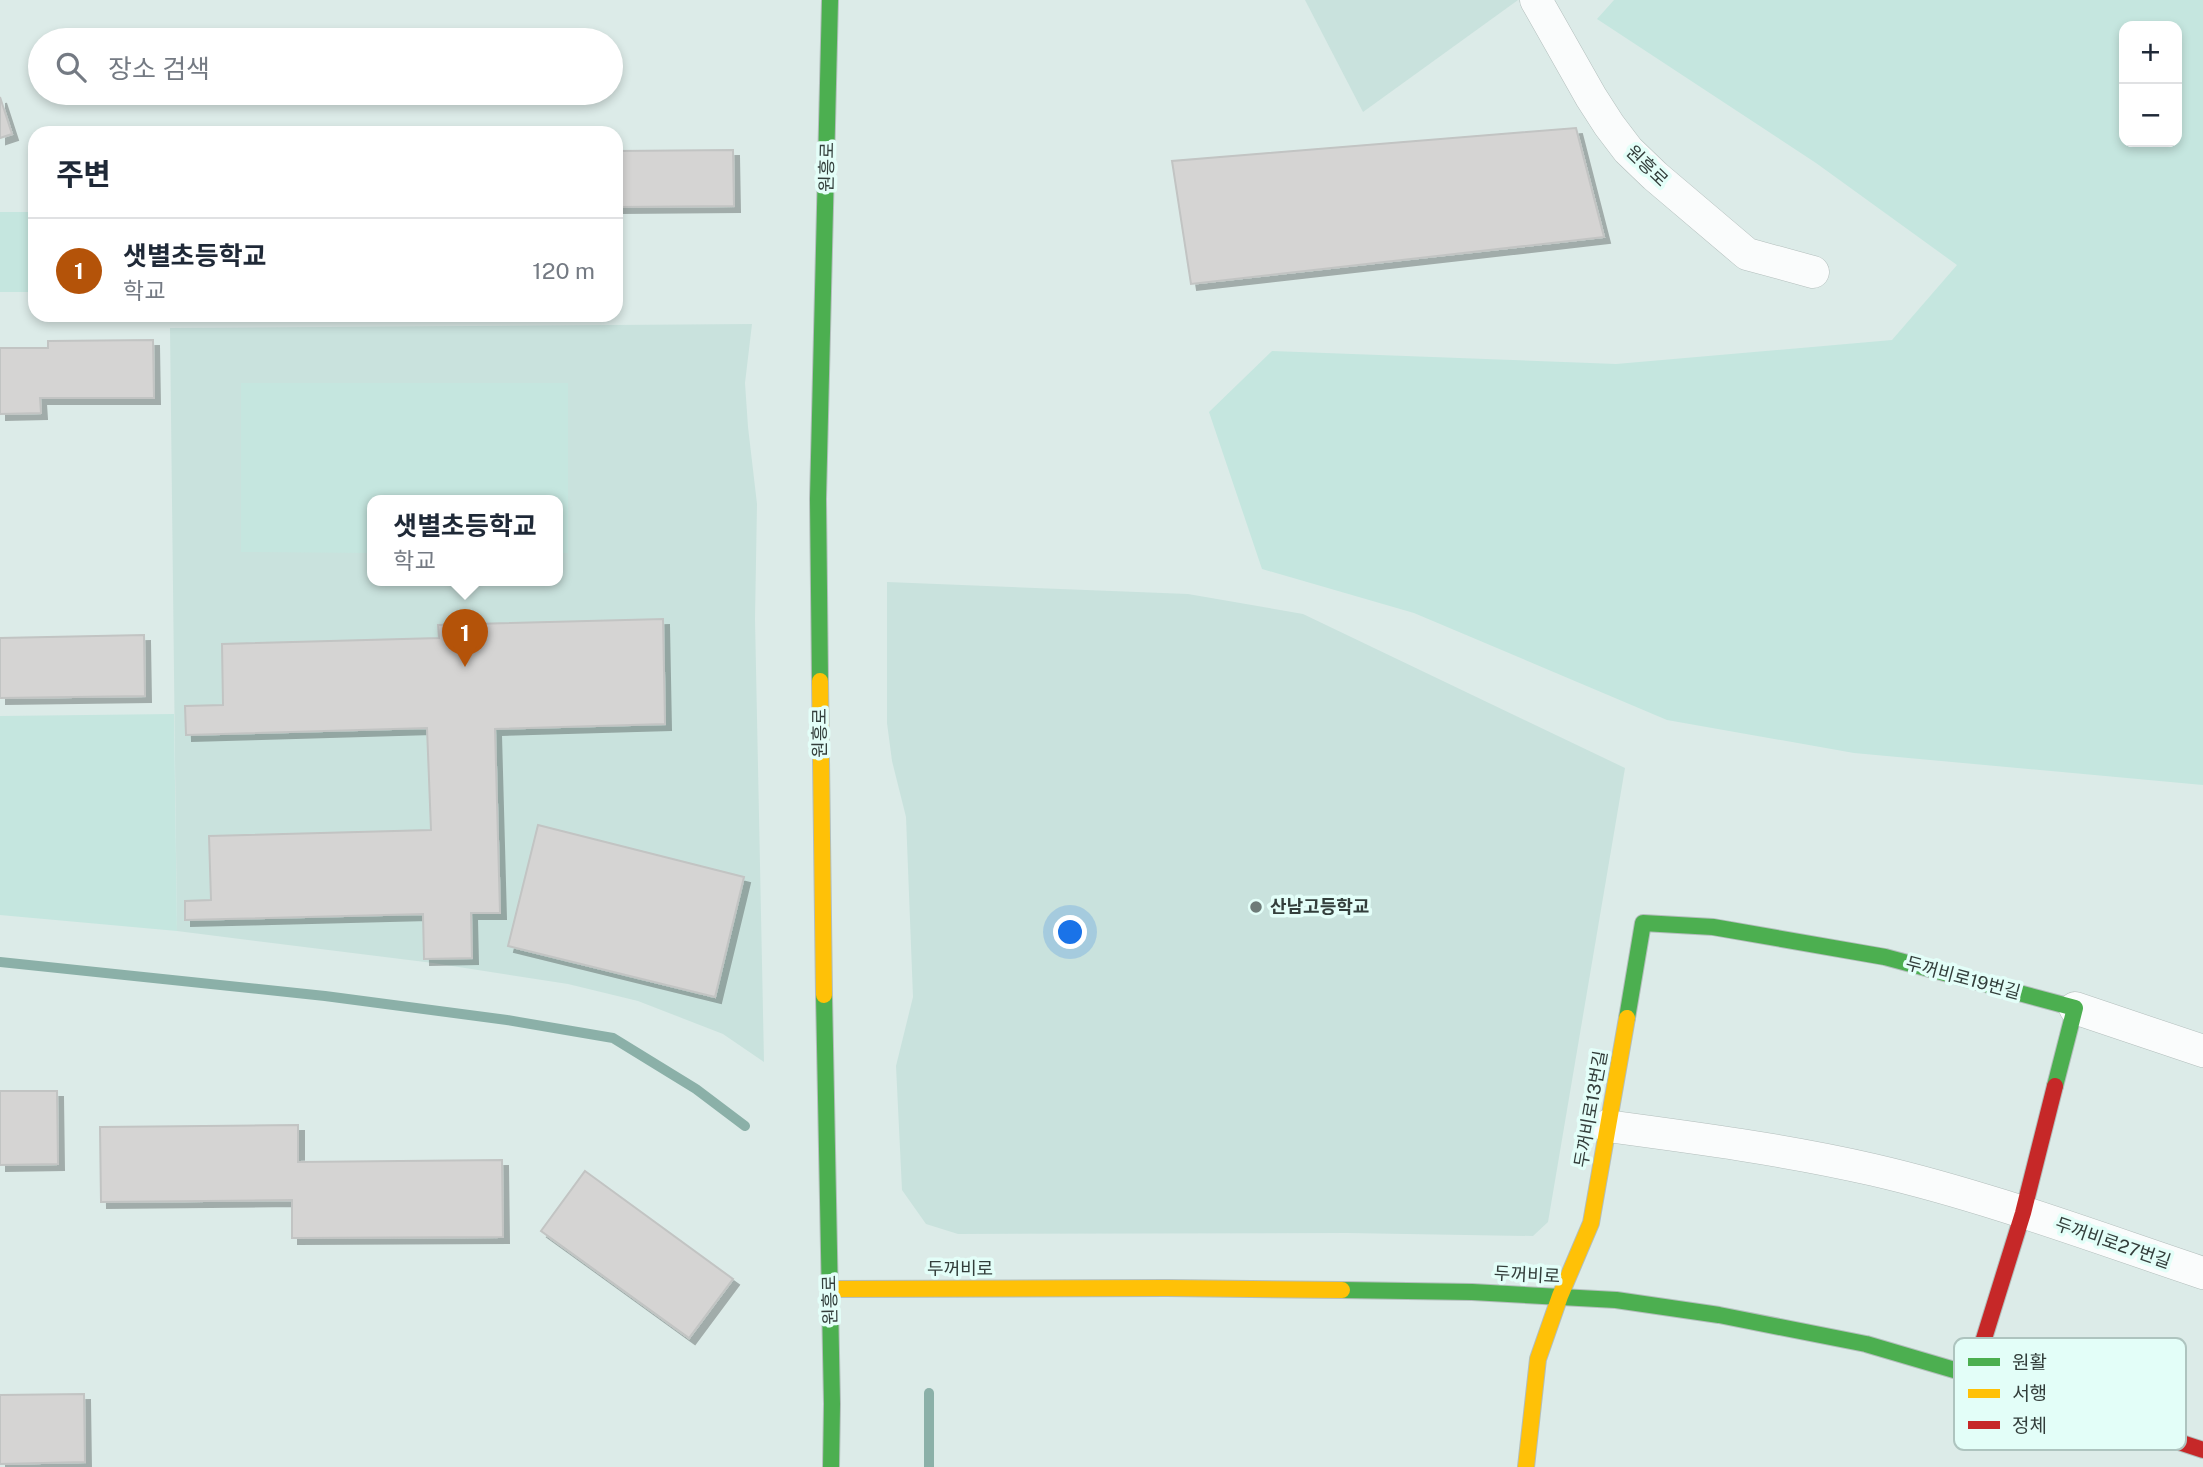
<!DOCTYPE html>
<html lang="ko">
<head>
<meta charset="utf-8">
<style>
  :root { --surface:#fff; --page:#f6f6f7; --text:#1f2937; --muted:#747a83; --line:#e0e1e3; --accent:#b45309 }
  body { margin:0; font-family:"Public Sans","Noto Sans KR",sans-serif; background:var(--page); color:var(--text) }
  .controls { position:absolute; right:21px; top:21px; display:grid; overflow:hidden; border-radius:14px; box-shadow:0 4px 10px #0003 }
  .controls button { width:63px; height:63px; display:grid; place-items:center; padding:0; border:0; border-bottom:2px solid var(--line); background:var(--surface); color:var(--text); font:35px sans-serif }
  .you { position:absolute; left:1071px; top:933px; width:24px; height:24px; margin:-18px; border:5px solid #fff; border-radius:50%; background:#1a73e8; box-shadow:0 0 0 10px #1a73e833 }
  .badge { display:grid; place-items:center; width:46px; height:46px; border-radius:50%; background:var(--accent); color:#fff; font-size:23px; font-weight:700 }
  .pin { position:absolute; translate:-50% -58px; filter:drop-shadow(0 2px 4px #0008) }
  .pin::after { content:''; position:absolute; top:37px; width:24px; height:21px; background:inherit; clip-path:polygon(0 0,100% 0,50% 100%) }
  .popup { position:absolute; left:367px; top:495px; width:196px; height:91px; box-sizing:border-box; display:grid; place-content:center; border-radius:14px; background:var(--surface); filter:drop-shadow(0 2px 5px #0005); font-size:23px; white-space:nowrap; color:var(--muted) }
  .popup b { font-size:26px; color:var(--text) }
  .popup::after { content:''; position:absolute; left:50%; top:100%; margin-left:-14px; border:14px solid transparent; border-top-color:var(--surface) }
  .list { margin:0; padding:0; list-style:none }
  h2 { display:flex; justify-content:space-between; align-items:center; height:91px; margin:0; padding:0 28px; font-size:30px }
  h2 small { font-size:23px; font-weight:400; color:var(--muted) }
  .list li { display:grid; grid-template-columns:46px 1fr auto; gap:21px; align-items:center; box-sizing:border-box; height:105px; padding:0 28px; border-top:2px solid var(--line) }
  .list b { display:block; font-size:26px; white-space:nowrap }
  .list p { margin:0; font-size:23px; white-space:nowrap; color:var(--muted) }
  .list em { font-size:23px; font-style:normal; color:var(--muted) }
  .icon { flex:none; width:38px; height:38px; fill:none; stroke:currentColor; stroke-width:2; stroke-linecap:round; stroke-linejoin:round }
  .map { position:relative; flex:none; width:2203px; height:1467px; overflow:hidden }
  .search { position:absolute; background:var(--surface); box-shadow:0 4px 10px #0003; left:28px; top:28px; width:595px; height:77px; display:flex; align-items:center; gap:18px; box-sizing:border-box; padding:0 24px; border-radius:38px; color:var(--muted); font-size:26px }
  .panel { position:absolute; background:var(--surface); box-shadow:0 4px 10px #0003; left:28px; top:126px; width:595px; height:196px; border-radius:21px }
  .map>svg:first-child { display:block }
  .built { fill:#c9e2dd; fill-rule:evenodd }
  .green { fill:#c5e6df; fill-rule:evenodd }
  .lines { fill:none; stroke-linecap:round; stroke-linejoin:round }
  .stream { stroke:#8bb0a8; stroke-width:10 }
  .building { fill:#d5d4d3; stroke:#c2c4c3; stroke-width:2; filter:url(#shadow) }
  .street-casing { stroke:#b3bebc; stroke-width:33 }
  .fast-casing { stroke:#b3bebc; stroke-width:18 }
  .slow-casing { stroke:#b3bebc; stroke-width:18 }
  .jam-casing { stroke:#b3bebc; stroke-width:18 }
  .street { stroke:#fafcfc; stroke-width:32 }
  .fast { stroke:#4caf50; stroke-width:16 }
  .slow { stroke:#ffc107; stroke-width:16 }
  .jam { stroke:#c62828; stroke-width:16 }
  .poi-dot { fill:#6e7b78; stroke:#e3fef8; stroke-width:2.5 }
  .labels { text-anchor:middle; stroke-width:7; stroke-linejoin:round; paint-order:stroke }
  .street-label { font-size:18px; fill:#333e3b; stroke:#e3fef8 }
  .poi-label { font-size:18px; font-weight:bold; fill:#333e3b; stroke:#e3fef8; text-anchor:start }
  .key { fill:#e3fef8; stroke:#aec4bf; stroke-width:2 }
  .key-label { font-size:19px; fill:#333e3b }
</style>
</head>
<body>
<div class="map">
<svg width="2203" height="1467" viewBox="0 0 2203 1467">
  <defs>
    <filter id="shadow"><feDropShadow dx="6" dy="6" stdDeviation="0" flood-color="#0004"/></filter>
  </defs>
  <rect width="100%" height="100%" fill="#dcebe8"/>
  <g class="built">
    <polygon points="1305,0 1518,0 1363,112"/>
    <path d="M 752,324 L 745,383 L 748,427 L 757,504 L 755,619 L 764,1062 L 723,1034 L 638,1001 L 568,984 L 433,963 L 177,931 L 170,328 ZM 372,501 L 558,501 L 558,581 L 372,581 Z"/>
    <polygon points="887,582 1188,594 1303,614 1625,768 1548,1222 1533,1236 1347,1233 958,1234 926,1224 902,1190 896,1066 913,997 906,817 892,761 887,723"/>
  </g>
  <g class="green">
    <path d="M 1614,0 L 2203,0 L 2203,785 L 1854,753 L 1667,720 L 1414,613 L 1262,569 L 1209,412 L 1272,351 L 1616,364 L 1892,340 L 1957,265 L 1816,163 L 1597,19 ZM 2177,26 L 2177,142 L 2124,142 L 2124,26 Z"/>
    <rect x="0" y="212" width="35" height="80"/>
    <polygon points="241,383 568,383 568,553 558,553 558,501 372,501 372,553 241,552"/>
    <polygon points="174,714 177,931 0,915 0,716"/>
  </g>
  <g class="lines">
    <g class="stream">
      <polyline points="0,962 325,996 507,1020 613,1038 696,1089 745,1126"/>
      <polyline points="929,1393 929,1467"/>
    </g>
  </g>
  <g class="building">
    <polygon points="0,97 12,134 0,138"/>
    <polygon points="1576,128 1604,237 1191,284 1172,161"/>
    <polygon points="733,150 734,206 616,207 616,151"/>
    <polygon points="153,340 154,398 40,398 41,413 0,414 0,348 48,348 48,341"/>
    <polygon points="663,619 665,724 495,729 500,913 471,913 472,958 424,959 423,914 185,920 185,901 211,900 209,836 431,830 427,728 186,735 185,706 223,705 222,644 439,638 438,625"/>
    <polygon points="144,635 145,696 0,698 0,638"/>
    <polygon points="538,825 744,877 715,997 508,946"/>
    <polygon points="0,1091 57,1091 58,1164 0,1165"/>
    <polygon points="298,1125 298,1162 502,1160 503,1237 292,1238 292,1200 101,1202 100,1127"/>
    <polygon points="585,1171 733,1279 689,1338 541,1231"/>
    <polygon points="84,1394 85,1462 0,1464 0,1395"/>
  </g>
  <g class="lines">
    <g class="street-casing">
      <g id="street">
        <polyline points="1536,0 1591,97 1609,125 1628,150 1655,176 1747,254 1813,272"/>
        <polyline points="2075,1008 2203,1051"/>
        <path d="M 1607,1126 C 1697,1138 1787,1150 1874,1170 C 1986,1196 2095,1237 2203,1273"/>
      </g>
    </g>
    <g class="fast-casing">
      <g id="fast">
        <polyline points="820,681 818,499 830,0"/>
        <polyline points="824,995 832,1404 831,1467"/>
        <polyline points="1627,1018 1643,923 1713,927 1885,957 2075,1008 2055,1086"/>
        <polyline points="1342,1290 1472,1292 1616,1300 1719,1315 1866,1344 2002,1384"/>
      </g>
    </g>
    <g class="slow-casing">
      <g id="slow">
        <polyline points="820,681 824,995"/>
        <polyline points="829,1289 1167,1288 1342,1290"/>
        <polyline points="1526,1467 1538,1359 1560,1296 1591,1223 1627,1018"/>
      </g>
    </g>
    <g class="jam-casing">
      <g id="jam">
        <polyline points="1973,1374 2023,1213 2055,1086"/>
        <polyline points="2002,1384 2203,1450"/>
      </g>
    </g>
    <use href="#street" class="street"/>
    <use href="#fast" class="fast"/>
    <use href="#slow" class="slow"/>
    <use href="#jam" class="jam"/>
  </g>
  <circle class="poi-dot" cx="1256" cy="907" r="7"/>
  <g class="labels">
    <g class="street-label">
      <text transform="translate(1647 166) rotate(44)" y="6">원흥로</text>
      <text transform="translate(827 167) rotate(-89)" y="6">원흥로</text>
      <text transform="translate(820 733) rotate(-90)" y="6">원흥로</text>
      <text transform="translate(1963 978) rotate(15)" y="6">두꺼비로19번길</text>
      <text transform="translate(1591 1109) rotate(-80)" y="6">두꺼비로13번길</text>
      <text transform="translate(2113 1243) rotate(19)" y="6">두꺼비로27번길</text>
      <text x="960" y="1275">두꺼비로</text>
      <text transform="translate(1527 1275) rotate(3)" y="6">두꺼비로</text>
      <text transform="translate(830 1300) rotate(-91)" y="6">원흥로</text>
    </g>
    <g class="poi-label">
      <text x="1270" y="913">산남고등학교</text>
    </g>
  </g>
  <rect x="1954" y="1338" width="232" height="112" rx="10" class="key"/>
  <rect x="1968" y="1358" width="32" height="8" fill="#4caf50"/>
  <rect x="1968" y="1389" width="32" height="9" fill="#ffc107"/>
  <rect x="1968" y="1421" width="32" height="8" fill="#c62828"/>
  <g class="key-label">
    <text x="2012" y="1369">원활</text>
    <text x="2012" y="1400">서행</text>
    <text x="2012" y="1432">정체</text>
  </g>
</svg>
<div class="controls">
<button>+</button>
<button>−</button>
</div>
<div class="you"></div>
<div class="pin badge" style="left:465px;top:667px">1</div>
<div class="popup"><b>샛별초등학교</b>학교</div>
<div class="search"><svg class="icon" aria-label="search" viewBox="0 0 24 24"><circle cx="10" cy="10" r="6"/><path d="M15 15l6 6"/></svg>장소 검색</div>
<section class="panel">
<h2>주변<small></small></h2>
<ul class="list">
<li><span class="badge">1</span><div><b>샛별초등학교</b><p>학교</p></div><em>120 m</em></li>
</ul>
</section>
</div>
</body>
</html>
